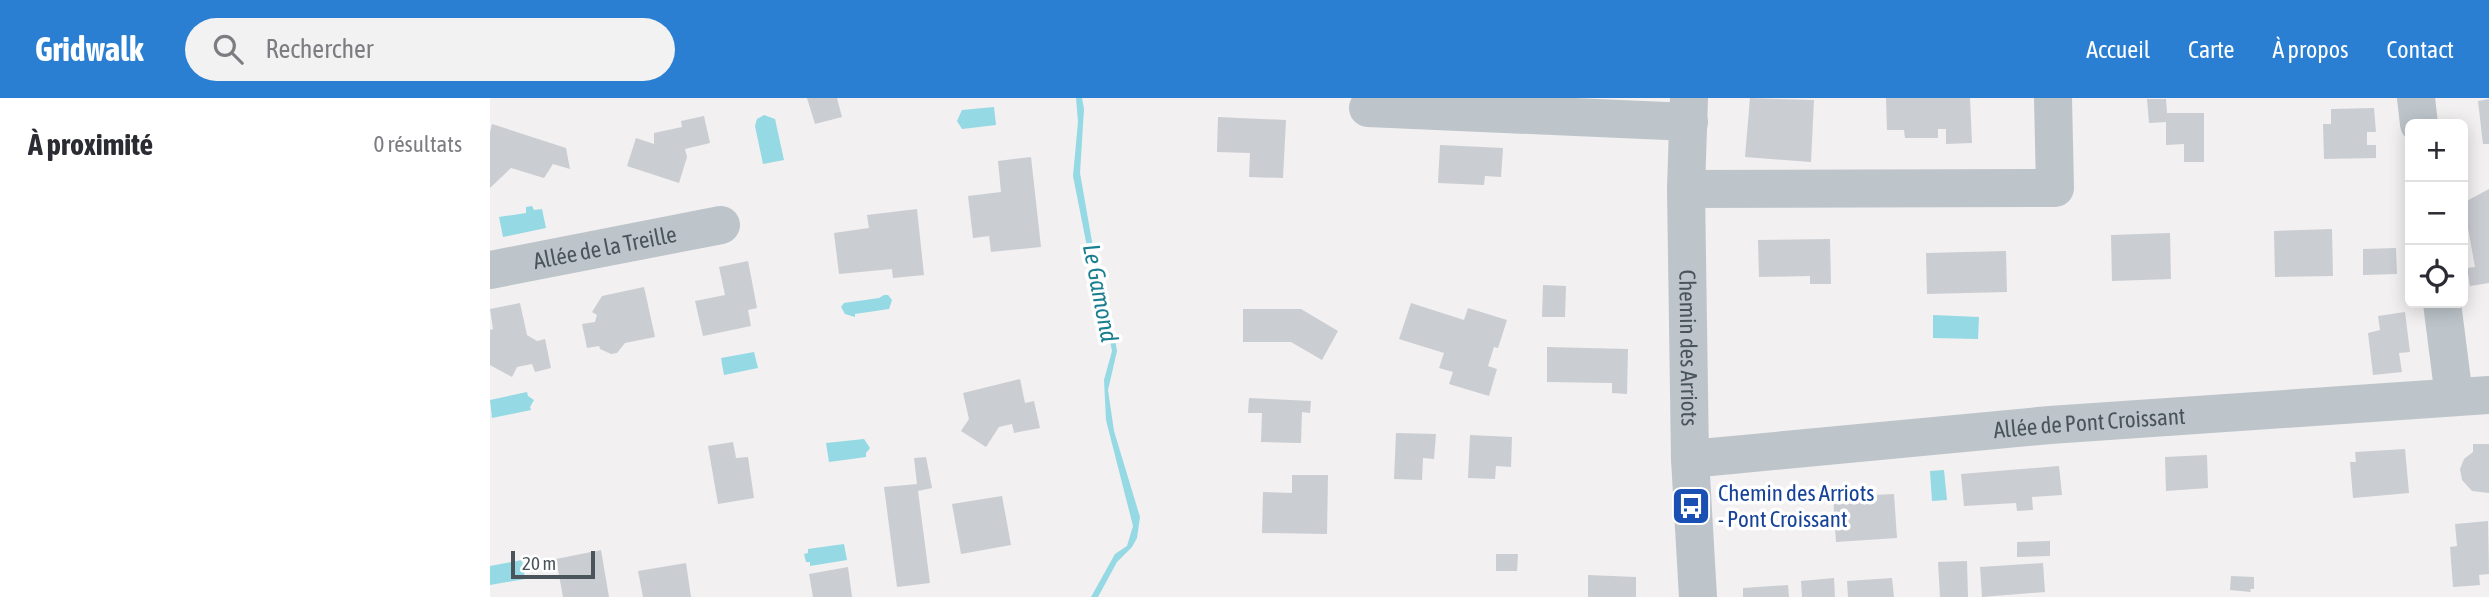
<!DOCTYPE html>
<html lang="fr">
<head>
<meta charset="utf-8">
<style>
  :root { --surface:#fff; --page:#f2f2f3; --text:#2b2b33; --muted:#7c7c81; --line:#e1e1e2; --accent:#2a7fd2 }
  body { margin:0; font-family:"Asap Condensed",sans-serif; background:var(--page); color:var(--text) }
  .controls { position:absolute; right:21px; top:21px; display:grid; overflow:hidden; border-radius:10px; box-shadow:0 4px 18px #0003 }
  .controls button { width:63px; height:63px; display:grid; place-items:center; padding:0; border:0; border-bottom:2px solid var(--line); background:var(--surface); color:var(--text); font:35px sans-serif }
  .scale { position:absolute; left:21px; bottom:18px; width:84px; box-sizing:border-box; padding-left:7px; border:4px solid #49545b; border-top:0; font-size:19px; line-height:24px; white-space:nowrap; color:#49545b; -webkit-text-stroke:5px #fff; paint-order:stroke }
  .list { margin:0; padding:0; list-style:none }
  h2 { display:flex; justify-content:space-between; align-items:center; height:91px; margin:0; padding:0 28px; font-size:30px }
  h2 small { font-size:23px; font-weight:400; color:var(--muted) }
  .icon { flex:none; width:38px; height:38px; fill:none; stroke:currentColor; stroke-width:2; stroke-linecap:round; stroke-linejoin:round }
  .map { position:relative; flex:none; width:1999px; height:499px; overflow:hidden }
  header { display:flex; align-items:center; gap:42px; box-sizing:border-box; height:98px; padding:0 35px; background:var(--accent); color:#fff }
  header strong { font-size:33px }
  nav { display:flex; gap:38px; margin-inline-start:auto; font-size:24px }
  .search { width:490px; height:63px; background:var(--page); display:flex; align-items:center; gap:18px; box-sizing:border-box; padding:0 24px; border-radius:38px; color:var(--muted); font-size:26px }
  main { display:flex }
  aside { flex:1; background:var(--surface) }
  .map>svg:first-child { display:block }
  .water { fill:#94d9e4 }
  .building { fill:#cacdd2 }
  .lines { fill:none; stroke-linecap:round; stroke-linejoin:round }
  .minor { stroke:#bdc5cb; stroke-width:38 }
  .labels { text-anchor:middle; stroke-width:7; stroke-linejoin:round; paint-order:stroke }
  .street-label { font-size:23px; fill:#49545b; stroke:#fff }
  .transit-label { font-size:23px; fill:#164399; stroke:#fff; text-anchor:start }
  .water-label { font-size:24px; font-style:italic; fill:#197f90; stroke:#fff }
</style>
</head>
<body>
<header>
<strong>Gridwalk</strong>
<div class="search"><svg class="icon" aria-label="search" viewBox="0 0 24 24"><circle cx="10" cy="10" r="6"/><path d="M15 15l6 6"/></svg>Rechercher</div>
<nav><a>Accueil</a><a>Carte</a><a>À propos</a><a>Contact</a></nav>
</header>
<main>
<aside>
<h2>À proximité<small>0 résultats</small></h2>
<ul class="list">
</ul>
</aside>
<div class="map">
<svg width="1999" height="499" viewBox="0 0 1999 499">
  <rect width="100%" height="100%" fill="#f2f0f0"/>
  <g class="water">
    <polygon points="586,0 592,0 594,11 590,75 607,172 619,207 627,253 618,292 624,333 650,419 647,440 642,449 627,464 608,499 601,499 625,456 637,448 643,428 616,322 614,282 622,253 612,203 602,174 583,78 588,24"/>
    <polygon points="504,9 506,27 472,31 467,23 472,12"/>
    <polygon points="274,17 285,21 294,62 273,66 265,28 267,21"/>
    <polygon points="42,108 44,112 52,111 56,130 13,139 9,119 36,115 36,109"/>
    <polygon points="394,197 398,197 402,202 399,211 365,216 365,219 355,216 351,209 354,205 389,200"/>
    <polygon points="1443,217 1489,219 1488,241 1443,240"/>
    <polygon points="264,254 268,270 234,277 231,260"/>
    <polygon points="37,294 38,298 44,302 40,309 41,312 2,320 0,302"/>
    <polygon points="374,341 380,350 376,355 376,359 339,364 336,345"/>
    <polygon points="1454,372 1457,402 1442,403 1440,373"/>
    <polygon points="354,446 357,462 320,468 320,464 316,464 314,456 318,455 318,451"/>
    <polygon points="32,462 35,481 0,487 0,468"/>
  </g>
  <g class="building">
    <polygon points="317,0 347,0 352,19 325,26"/>
    <polygon points="1260,0 1324,2 1321,64 1255,59"/>
    <polygon points="1396,0 1480,0 1482,45 1456,46 1456,31 1448,31 1448,40 1415,40 1414,32 1397,32"/>
    <polygon points="1657,1 1676,1 1677,15 1714,15 1714,64 1694,64 1694,46 1676,47 1676,24 1659,25"/>
    <polygon points="1999,1 1999,46 1993,46 1988,3"/>
    <polygon points="1884,10 1886,34 1877,34 1877,47 1886,47 1886,60 1834,61 1833,26 1841,26 1841,11"/>
    <polygon points="214,18 220,45 195,51 197,59 189,85 137,68 146,40 164,46 164,35 192,29 191,23"/>
    <polygon points="728,19 796,22 793,80 759,79 760,55 727,54"/>
    <polygon points="2,26 76,50 80,71 63,66 54,80 21,70 0,90 0,34"/>
    <polygon points="950,47 1013,50 1011,79 995,78 994,87 948,85"/>
    <polygon points="541,59 551,149 501,154 499,138 483,140 478,98 511,94 508,63"/>
    <polygon points="1999,91 1999,185 1980,188 1977,170 1985,169 1978,130 1973,119 1973,105"/>
    <polygon points="427,111 434,177 403,180 402,171 349,176 344,135 379,130 377,117"/>
    <polygon points="1842,131 1843,178 1785,179 1784,133"/>
    <polygon points="1680,135 1681,181 1622,183 1621,137"/>
    <polygon points="1340,141 1341,186 1320,186 1320,178 1269,179 1268,142"/>
    <polygon points="1906,150 1907,176 1873,177 1873,151"/>
    <polygon points="1516,153 1517,194 1437,196 1436,155"/>
    <polygon points="258,163 267,210 258,212 261,228 213,238 205,203 235,197 229,169"/>
    <polygon points="1053,187 1076,188 1075,219 1052,219"/>
    <polygon points="154,189 165,239 135,245 127,255 121,256 110,251 109,248 97,250 92,226 105,224 107,217 102,214 112,198"/>
    <polygon points="30,205 37,237 47,243 55,241 61,270 45,274 42,266 27,269 22,279 0,267 0,232 3,231 0,211"/>
    <polygon points="921,205 974,222 978,210 1017,222 1008,250 1004,249 998,268 1007,271 999,298 959,286 963,274 949,270 954,255 909,241"/>
    <polygon points="753,211 811,211 848,233 832,262 801,244 753,244"/>
    <polygon points="1915,214 1920,254 1909,255 1912,274 1883,277 1878,235 1890,232 1888,218"/>
    <polygon points="1057,249 1138,251 1137,296 1122,295 1122,285 1057,284"/>
    <polygon points="530,281 535,305 544,303 550,330 524,335 522,326 509,329 496,349 471,333 479,321 473,295"/>
    <polygon points="759,300 821,303 820,315 812,314 811,345 771,344 772,315 758,315"/>
    <polygon points="906,335 946,336 944,361 933,360 932,382 904,381"/>
    <polygon points="980,337 1022,339 1021,369 1006,368 1005,381 978,380"/>
    <polygon points="243,344 246,360 258,359 264,400 228,406 218,348"/>
    <polygon points="1983,346 1999,346 1999,395 1982,393 1972,382 1970,371 1974,361 1983,354"/>
    <polygon points="1915,351 1919,395 1863,400 1860,364 1866,364 1865,354"/>
    <polygon points="1717,357 1718,390 1676,393 1675,359"/>
    <polygon points="436,359 442,390 428,393 440,485 407,489 394,389 427,386 424,360"/>
    <polygon points="1569,368 1572,397 1542,399 1543,412 1527,413 1526,405 1474,408 1471,376"/>
    <polygon points="802,377 838,377 837,436 772,435 773,394 802,395"/>
    <polygon points="1404,396 1407,440 1346,444 1343,399"/>
    <polygon points="512,398 521,447 471,456 462,406"/>
    <polygon points="1998,423 1999,476 1989,477 1990,487 1963,489 1960,449 1967,448 1965,426"/>
    <polygon points="1560,443 1560,458 1527,459 1527,444"/>
    <polygon points="111,452 119,499 73,499 66,461"/>
    <polygon points="1006,456 1028,456 1027,473 1006,473"/>
    <polygon points="1477,463 1478,499 1450,499 1448,464"/>
    <polygon points="196,465 201,499 153,499 148,473"/>
    <polygon points="1553,465 1555,494 1492,499 1490,469"/>
    <polygon points="358,469 362,499 323,499 319,476"/>
    <polygon points="1098,477 1146,479 1146,499 1098,499"/>
    <polygon points="1741,478 1764,479 1764,491 1760,491 1761,494 1740,492"/>
    <polygon points="1344,480 1345,499 1312,499 1311,483"/>
    <polygon points="1402,480 1404,499 1358,499 1357,483"/>
    <polygon points="1298,487 1299,499 1253,499 1253,490"/>
  </g>
  <g class="lines">
    <g class="minor">
      <path id="s1" d="M 1199,0 L 1196,91 L 1200,361 L 1208,499"/>
      <polyline points="1926,0 1929,26"/>
      <polyline points="878,10 1199,24"/>
      <polyline points="1196,91 1565,90 1563,0"/>
      <path id="s2" d="M 0,172 L 231,127"/>
      <polyline points="1952,205 1964,299"/>
      <path id="s3" d="M 1200,361 L 1560,327 L 1999,297"/>
    </g>
  </g>
  <defs>
    <g id="bus-square" transform="scale(2.0125)"><rect x="-9" y="-9" width="18" height="18" rx="4" fill="#1a4fb4" stroke="#fff"/><path d="M-5-6H5V4H4V6H2V4H-2V6H-4V4H-5ZM-3.5-4V0h7V-4ZM-3.5 1.2v1.5H-2V1.2ZM2 1.2v1.5H3.5V1.2Z" fill="#fff"/></g>
  </defs>
  <g fill-rule="evenodd">
    <use href="#bus-square" x="1201" y="408"/>
  </g>
  <g class="labels">
    <g class="street-label">
      <text dy="8" stroke="none"><textPath href="#s2" startOffset="117">Allée de la Treille</textPath></text>
      <text dy="8" stroke="none"><textPath href="#s1" startOffset="250">Chemin des Arriots</textPath></text>
      <text dy="8" stroke="none"><textPath href="#s3" startOffset="401">Allée de Pont Croissant</textPath></text>
    </g>
    <g class="transit-label">
      <text x="1228" y="403">Chemin des Arriots<tspan x="1228" dy="26">- Pont Croissant</tspan></text>
    </g>
    <g class="water-label">
      <text transform="translate(610 195) rotate(79)" y="8">Le Gamond</text>
    </g>
  </g>
</svg>
<div class="controls">
<button>+</button>
<button>−</button>
<button><svg class="icon" aria-label="locate" viewBox="0 0 24 24"><circle cx="12" cy="12" r="6"/><path d="M12 2v4M12 18v4M2 12h4M18 12h4"/></svg></button>
</div>
<div class="scale">20 m</div>
</div>
</main>
</body>
</html>
